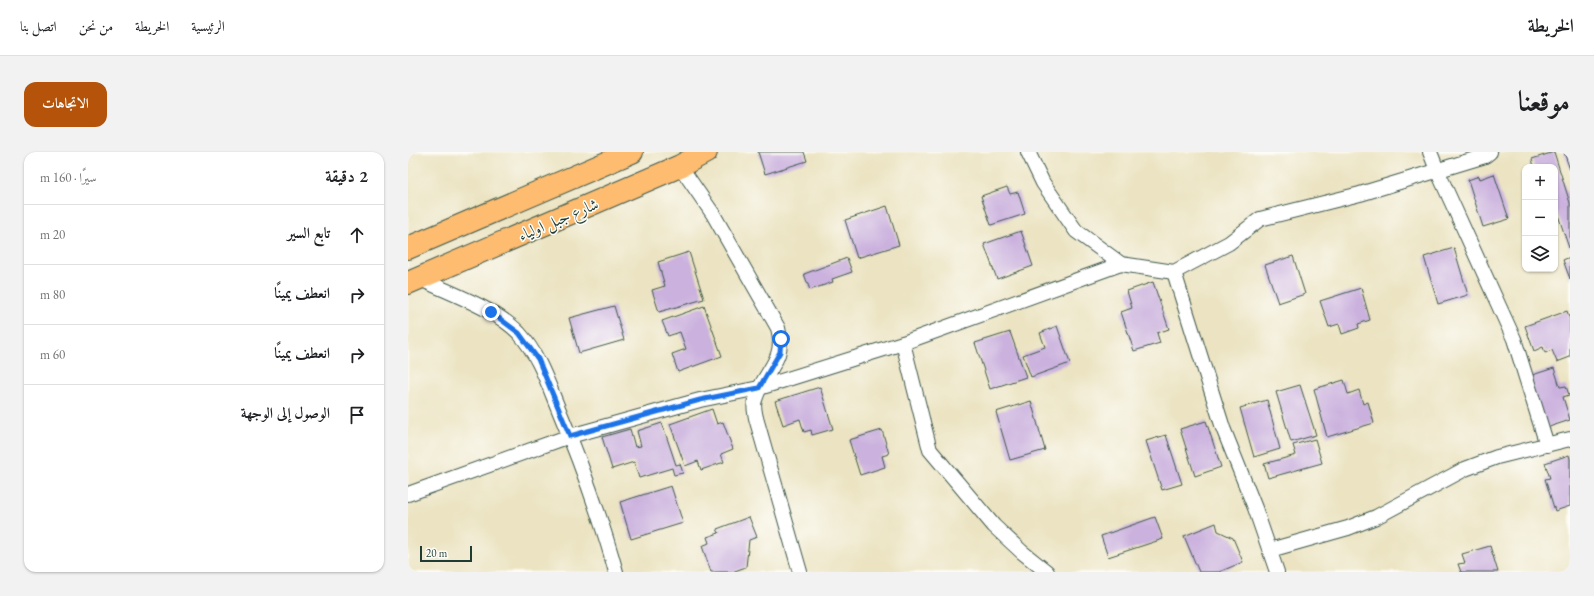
<!DOCTYPE html>
<html lang="ar">
<head>
<meta charset="utf-8">
<style>
  :root { --surface:#fff; --page:#f2f2f2; --text:#202124; --muted:#757577; --line:#e0e0e0; --accent:#b45309 }
  body { margin:0; font-family:"EB Garamond",Amiri,serif; background:var(--page); color:var(--text); direction:rtl }
  .controls { position:absolute; right:12px; top:12px; display:grid; overflow:hidden; border-radius:8px; box-shadow:0 1px 3px #0004 }
  .controls button { width:36px; height:36px; display:grid; place-items:center; padding:0; border:0; border-bottom:1px solid var(--line); background:var(--surface); color:var(--text); font:20px sans-serif }
  .scale { position:absolute; left:12px; bottom:10px; width:52px; box-sizing:border-box; padding-left:4px; border:2px solid #1f3d34; border-top:0; font-size:11px; line-height:14px; white-space:nowrap; color:#1f3d34; -webkit-text-stroke:3px #fdfcf7; paint-order:stroke }
  .stop { position:absolute; width:12px; height:12px; margin:-9px; border:3px solid #1a73e8; border-radius:50%; background:#fff }
  .stop.end { background:#1a73e8; border-color:#fff; box-shadow:0 1px 4px #0008 }
  .list { margin:0; padding:0; list-style:none }
  h2 { display:flex; justify-content:space-between; align-items:center; height:52px; margin:0; padding:0 16px; font-size:17px }
  h2 small { font-size:13px; font-weight:400; color:var(--muted) }
  .list li { display:grid; grid-template-columns:26px 1fr auto; gap:12px; align-items:center; box-sizing:border-box; height:60px; padding:0 16px; border-top:1px solid var(--line) }
  .list b { display:block; font-size:15px; white-space:nowrap }
  .list em { font-size:13px; font-style:normal; color:var(--muted) }
  .icon { flex:none; width:22px; height:22px; fill:none; stroke:currentColor; stroke-width:2; stroke-linecap:round; stroke-linejoin:round }
  .map { position:relative; flex:none; width:1162px; height:420px; overflow:hidden; direction:ltr; border-radius:12px }
  header { display:flex; align-items:center; gap:24px; box-sizing:border-box; height:56px; padding:0 20px; background:var(--surface); border-bottom:1px solid var(--line) }
  header strong { font-size:19px }
  nav { display:flex; gap:22px; margin-inline-start:auto; font-size:14px }
  .intro { display:flex; align-items:center; justify-content:space-between; box-sizing:border-box; height:96px; padding:0 24px }
  h1 { margin:0; font-size:28px }
  .button { padding:10px 18px; border-radius:12px; background:var(--accent); color:#fff; font-size:14px; font-weight:700 }
  main { display:flex; gap:24px; padding:0 24px }
  aside { flex:1; background:var(--surface); border-radius:12px; box-shadow:0 1px 3px #0004 }
  .map>svg:first-child { display:block }
  .building { fill:#cab1de }
  .lines { fill:none; stroke-linecap:round; stroke-linejoin:round }
  .street-casing { stroke:#3e5649; stroke-width:16 }
  .highway-casing { stroke:#3e5649; stroke-width:24 }
  .street { stroke:#fff; stroke-width:14 }
  .highway { stroke:#fdbc6f; stroke-width:22 }
  .route { stroke:#1a73e8; stroke-width:5 }
  .labels { text-anchor:middle; stroke-width:3; stroke-linejoin:round; paint-order:stroke }
  .street-label { font-size:16px; fill:#1f3d34; stroke:#fdfcf7 }
</style>
</head>
<body>
<header>
<strong>الخريطة</strong>
<nav><a>الرئيسية</a><a>الخريطة</a><a>من نحن</a><a>اتصل بنا</a></nav>
</header>
<div class="intro"><h1>موقعنا</h1><a class="button">الاتجاهات</a></div>
<main>
<div class="map">
<svg width="1162" height="420" viewBox="0 0 1162 420">
  <rect width="100%" height="100%" fill="#fdfcf7"/>
  <filter id="ink" filterUnits="userSpaceOnUse"><feTurbulence type="fractalNoise" baseFrequency=".025" numOctaves="2"/><feDisplacementMap in="SourceGraphic" scale="8" xChannelSelector="R" yChannelSelector="G"/><feConvolveMatrix kernelMatrix="1 2 1 2 8 2 1 2 1" color-interpolation-filters="sRGB"/></filter>
  <filter id="wash" filterUnits="userSpaceOnUse"><feTurbulence type="fractalNoise" baseFrequency=".012" numOctaves="4" result="noise"/><feDisplacementMap in="SourceGraphic" scale="16" xChannelSelector="R" yChannelSelector="G"/><feGaussianBlur stdDeviation="0.9" result="paint"/><feColorMatrix in="noise" values="0 0 0 0 0 0 0 0 0 0 0 0 0 0 0 0 0 1.4 0 .05"/><feComposite in="paint" operator="in"/></filter>
  <g filter="url(#wash)">
    <rect width="100%" height="100%" fill="#ebe3c1"/>
    <g id="blocks">
      <g class="building">
        <polygon points="350,0 396,0 399,9 357,22"/>
        <polygon points="1146,0 1162,51 1162,99 1149,60 1147,61 1147,15 1126,15 1124,7"/>
        <polygon points="1156,0 1162,0 1162,18"/>
        <polygon points="1086,22 1101,67 1075,75 1060,28 1071,24 1072,27"/>
        <polygon points="599,35 602,42 610,40 617,62 583,73 573,44"/>
        <polygon points="479,54 491,93 449,106 437,68"/>
        <polygon points="613,79 625,114 589,127 576,92"/>
        <polygon points="1046,96 1060,143 1030,152 1016,105"/>
        <polygon points="281,100 296,147 251,160 244,138 257,134 250,110"/>
        <polygon points="885,104 897,142 870,151 857,113"/>
        <polygon points="1162,105 1162,127 1155,108"/>
        <polygon points="439,106 444,120 424,127 425,130 402,138 396,122"/>
        <polygon points="745,130 761,177 749,181 752,191 726,199 713,160 724,156 719,139"/>
        <polygon points="953,136 962,168 950,172 951,176 934,182 931,172 921,175 912,149"/>
        <polygon points="206,154 216,188 171,201 161,166"/>
        <polygon points="296,154 314,204 270,220 264,202 278,197 272,180 260,184 254,169"/>
        <polygon points="1159,159 1162,168 1162,205 1149,210 1144,198 1137,201 1135,195 1126,199 1117,174"/>
        <polygon points="649,174 662,211 623,225 615,203 637,195 632,181"/>
        <polygon points="602,180 618,225 582,237 567,191"/>
        <polygon points="1146,216 1152,235 1158,234 1161,243 1155,245 1162,268 1135,277 1118,225"/>
        <polygon points="936,228 940,242 951,238 955,252 960,250 966,271 919,285 906,237"/>
        <polygon points="892,233 908,283 883,290 868,240"/>
        <polygon points="412,235 425,277 404,283 403,278 396,280 392,267 375,273 367,249"/>
        <polygon points="859,248 872,297 846,305 832,256"/>
        <polygon points="623,249 637,298 602,308 588,260"/>
        <polygon points="304,257 309,272 315,270 325,297 313,302 316,310 293,318 290,309 277,314 262,272"/>
        <polygon points="798,269 813,315 787,324 772,277"/>
        <polygon points="254,271 268,313 272,312 275,321 266,323 264,316 231,326 226,310 204,317 194,285 222,277 227,295 233,294 229,279"/>
        <polygon points="474,278 481,302 474,304 477,315 452,323 441,288"/>
        <polygon points="758,283 774,332 754,338 738,289"/>
        <polygon points="907,287 914,311 860,326 856,312 888,303 885,293"/>
        <polygon points="1161,303 1162,307 1162,354 1147,359 1137,327 1142,326 1137,311"/>
        <polygon points="263,334 275,371 223,387 212,350"/>
        <polygon points="341,365 349,385 341,388 338,415 324,420 303,420 294,394 301,391 299,385 311,381 309,377"/>
        <polygon points="747,365 755,387 700,405 693,384"/>
        <polygon points="808,371 810,379 825,386 835,410 811,420 791,420 776,384"/>
        <polygon points="1082,394 1090,420 1053,420 1050,412 1057,411 1054,402"/>
      </g>
    </g>
  </g>
  <g filter="url(#ink)">
    <use href="#blocks" fill-opacity="0" stroke="#3e5649" stroke-width="1"/>
    <g class="lines">
      <g class="street-casing">
        <g id="street">
          <polyline points="620,0 635,31 668,79 713,112 766,120 821,91 852,67 952,42 1077,4 1082,0"/>
          <polyline points="1022,0 1029,18 1106,187 1139,293"/>
          <path d="M 272,14 L 305,62 L 370,176 C 379,209 355,219 347,248 C 345,253 347,261 348,266 L 392,420"/>
          <polyline points="766,120 815,276 847,356 869,420"/>
          <path d="M 10,126 C 40,140 88,157 111,181 C 129,201 138,226 148,251 C 171,306 192,362 208,420"/>
          <polyline points="495,191 522,298 586,374 614,400 639,420"/>
          <polyline points="0,342 162,284 292,248 351,236 495,191 713,112"/>
          <polyline points="862,398 940,376 968,365 1057,317 1089,305 1162,287"/>
        </g>
      </g>
      <g class="highway-casing">
        <g id="highway">
          <polyline points="0,96 224,0"/>
          <polyline points="0,131 193,48 272,14 298,0"/>
        </g>
      </g>
      <use href="#street" class="street"/>
      <use href="#highway" class="highway"/>
    </g>
  </g>
  <g class="lines" filter="url(#ink)">
    <polyline class="route" points="83,160 111,181 130,207 162,284 292,248 351,236 372,200 373,187"/>
  </g>
  <g class="labels">
    <g class="street-label">
      <text transform="translate(150 67) rotate(-23)" y="6">شارع جبل اولياء</text>
    </g>
  </g>
</svg>
<div class="controls">
<button>+</button>
<button>−</button>
<button><svg class="icon" aria-label="layers" viewBox="0 0 24 24"><path d="M12 4l9 5-9 5-9-5zM3 14l9 5 9-5"/></svg></button>
</div>
<div class="scale">20 m</div>
<div class="stop" style="left:373px;top:187px"></div>
<div class="stop end" style="left:83px;top:160px"></div>
</div>
<aside>
<h2>2 دقيقة<small>سيرًا · 160 m</small></h2>
<ul class="list">
<li><svg class="icon" aria-label="ahead" viewBox="0 0 24 24"><path d="M12 20V5M6 11l6-6 6 6"/></svg><div><b>تابع السير</b></div><em>20 m</em></li>
<li><svg class="icon" aria-label="right" viewBox="0 0 24 24"><path d="M7 20v-9h11M14 6l5 5-5 5"/></svg><div><b>انعطف يمينًا</b></div><em>80 m</em></li>
<li><svg class="icon" aria-label="right" viewBox="0 0 24 24"><path d="M7 20v-9h11M14 6l5 5-5 5"/></svg><div><b>انعطف يمينًا</b></div><em>60 m</em></li>
<li><svg class="icon" aria-label="arrive" viewBox="0 0 24 24"><path d="M6 21V4h12l-3 4 3 4H6"/></svg><div><b>الوصول إلى الوجهة</b></div></li>
</ul>
</aside>
</main>
</body>
</html>
